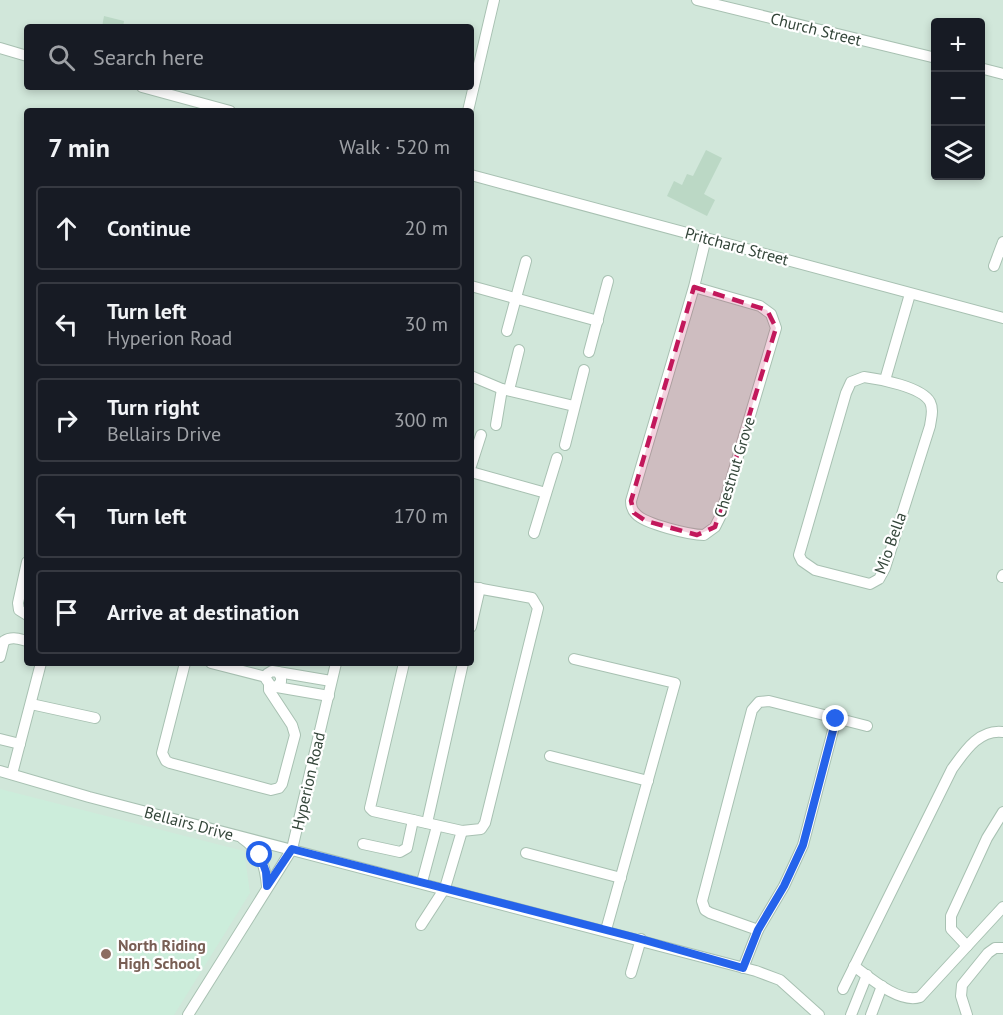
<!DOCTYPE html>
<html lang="en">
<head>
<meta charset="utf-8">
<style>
  :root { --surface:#171b24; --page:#242831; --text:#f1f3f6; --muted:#9ea1a6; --line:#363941 }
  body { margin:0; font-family:"PT Sans",sans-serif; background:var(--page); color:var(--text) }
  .controls { position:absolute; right:18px; top:18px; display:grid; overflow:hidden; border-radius:6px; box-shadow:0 3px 9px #0003 }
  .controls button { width:54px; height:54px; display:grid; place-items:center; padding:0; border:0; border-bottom:2px solid var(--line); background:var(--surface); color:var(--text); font:30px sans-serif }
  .stop { position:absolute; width:18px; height:18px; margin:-14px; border:4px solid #2563eb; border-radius:50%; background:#fff }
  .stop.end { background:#2563eb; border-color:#fff; box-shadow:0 2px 6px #0008 }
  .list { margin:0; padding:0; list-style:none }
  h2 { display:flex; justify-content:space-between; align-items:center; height:78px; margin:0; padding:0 24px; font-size:26px }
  h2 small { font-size:20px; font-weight:400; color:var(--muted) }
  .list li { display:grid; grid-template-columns:39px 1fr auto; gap:18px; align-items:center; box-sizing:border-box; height:84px; margin:0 12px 12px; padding:0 12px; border:2px solid var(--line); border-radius:6px }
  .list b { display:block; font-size:22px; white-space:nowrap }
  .list p { margin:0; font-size:20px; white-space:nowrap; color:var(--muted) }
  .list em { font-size:20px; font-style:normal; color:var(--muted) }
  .icon { flex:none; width:33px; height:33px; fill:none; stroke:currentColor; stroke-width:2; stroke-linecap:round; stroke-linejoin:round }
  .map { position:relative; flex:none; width:1003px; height:1015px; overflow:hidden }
  .search { position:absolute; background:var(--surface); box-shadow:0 3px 9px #0003; left:24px; top:24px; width:450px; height:66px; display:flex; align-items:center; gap:15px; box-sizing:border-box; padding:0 21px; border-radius:6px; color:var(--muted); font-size:22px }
  .panel { position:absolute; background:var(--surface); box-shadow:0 3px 9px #0003; left:24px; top:108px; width:450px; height:558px; border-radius:6px }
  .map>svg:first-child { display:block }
  .residential { fill:#d1e7da; fill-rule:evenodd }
  .education { fill:#cceddb }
  .building { fill:#bbd8c5 }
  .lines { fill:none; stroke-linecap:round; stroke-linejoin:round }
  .minor-casing { stroke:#a8c1b2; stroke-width:12 }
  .minor { stroke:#fff; stroke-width:10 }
  .route { stroke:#2563eb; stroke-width:8 }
  .marked { fill:#c2185b; fill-opacity:0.2; stroke:#c2185b; stroke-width:4.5; stroke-dasharray:12 8; stroke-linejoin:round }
  .education-dot { fill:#8d6e63; stroke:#fff; stroke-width:2 }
  .labels { text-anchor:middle; stroke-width:4.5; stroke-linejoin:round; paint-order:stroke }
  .street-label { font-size:16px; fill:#334539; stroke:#fff }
  .education-label { font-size:16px; font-weight:bold; fill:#785e54; stroke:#fff; text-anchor:start }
</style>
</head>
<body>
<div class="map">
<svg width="1003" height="1015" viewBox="0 0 1003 1015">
  <rect width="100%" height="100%" fill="#e3f3ea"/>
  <path class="residential" d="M 0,0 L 1003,0 L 1003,1015 L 0,1015 ZM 936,22 L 980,22 L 980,176 L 936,176 ZM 27,27 L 471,27 L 471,87 L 27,87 ZM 27,111 L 471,111 L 471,663 L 27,663 Z"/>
  <polygon class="education" points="0,789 244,851 250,893 174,1015 0,1015"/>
  <g class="building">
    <polygon points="104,16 124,21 123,27 102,27"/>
    <polygon points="706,150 722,158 704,194 715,200 707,216 667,196 674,181 682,185 687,174 693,176"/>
  </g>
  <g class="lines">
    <g class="minor-casing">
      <g id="minor">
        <polyline points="697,0 936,58"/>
        <polyline points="0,48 27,56"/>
        <polyline points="980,68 1003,74"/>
        <polyline points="142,87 230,111"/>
        <polyline points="468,111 494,0"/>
        <polyline points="471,175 1003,318"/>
        <polyline points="994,266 1003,242"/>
        <polyline points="471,286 598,321"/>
        <path d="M 694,287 L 760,306 L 771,314 L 776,328 L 720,517 L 715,527 L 704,535 C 690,535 645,524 636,514 C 632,510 631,507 631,501 L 694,287 L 706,238"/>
        <polyline points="507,331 526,261"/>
        <polyline points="589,352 608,281"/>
        <polyline points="471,376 502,389 574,406"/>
        <path d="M 864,377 C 880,379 922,387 930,402 C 934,410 931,418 930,426 L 885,568 L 879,579 L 870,584 L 815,570 L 802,561 L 799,555 L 846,393 L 851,382 Z"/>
        <polyline points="885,380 910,294"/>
        <polyline points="509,390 519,350"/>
        <polyline points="496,425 502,389"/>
        <polyline points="565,445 584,370"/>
        <polyline points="471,466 481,435"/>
        <polyline points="471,472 546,493"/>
        <polyline points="534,533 557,458"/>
        <polyline points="27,562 18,603 19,610 27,615"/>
        <polyline points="1002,577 1003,575"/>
        <polyline points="471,627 480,588"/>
        <path d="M 0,657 L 4,641 C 12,636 19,639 27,641"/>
        <polyline points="574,659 675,683 606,930"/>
        <polyline points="185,663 162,753 166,761 170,763 271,790 279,788 282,784 295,735 292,725 269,690 269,685"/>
        <polyline points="211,663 266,677"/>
        <polyline points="404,663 370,808 373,811 462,831 481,829 485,823 538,608 532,598 471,587"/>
        <polyline points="278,672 331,681"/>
        <polyline points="277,686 281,682 281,677 278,672 272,671 267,674 266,679 271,686 329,696"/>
        <polyline points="31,704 95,718"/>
        <polyline points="0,739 20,744"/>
        <polyline points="550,756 648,781"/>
        <polyline points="0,771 89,797 756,971 780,980 819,1015"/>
        <polyline points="12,774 41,663"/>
        <polyline points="427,823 463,663"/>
        <path d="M 242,838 C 261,851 265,865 267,886"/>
        <polyline points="363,844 400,852 407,848 413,820"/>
        <polyline points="526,853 621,878"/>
        <polyline points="422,882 437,826"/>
        <polyline points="421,925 445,888 462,831"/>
        <polyline points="758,930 710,913 705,910 702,901 752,710 759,702 769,701 867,726"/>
        <polyline points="967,946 951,929 951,916 987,838 1003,812"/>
        <path d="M 854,966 C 870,978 900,1004 920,997 L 1003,907"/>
        <polyline points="743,968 758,930 784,886 803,845 836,719"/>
        <polyline points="631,973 641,939"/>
        <path d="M 843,989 L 952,769 C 965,751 979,729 1003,732"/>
        <polyline points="188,1015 292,849 336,663"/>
        <polyline points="851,1015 867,975"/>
        <polyline points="871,1015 882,986"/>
        <polyline points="967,1015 961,996 962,985 988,953 995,948 1003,948"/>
      </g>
    </g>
    <use href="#minor" class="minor"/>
  </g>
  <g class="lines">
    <polyline class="route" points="260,855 266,872 267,886 292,849 641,939 743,968 758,930 784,886 803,845 836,719"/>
  </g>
  <path class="marked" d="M 694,287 L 767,310 L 776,328 L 715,527 L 697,535 L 646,521 L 634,513 L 631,501 Z"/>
  <circle class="education-dot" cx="106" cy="954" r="6"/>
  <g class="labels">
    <g class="street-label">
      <text transform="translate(816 29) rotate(14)" y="6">Church Street</text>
      <text transform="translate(737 246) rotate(15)" y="6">Pritchard Street</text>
      <text transform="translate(734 467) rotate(-73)" y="6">Chestnut Grove</text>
      <text transform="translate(890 543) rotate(-70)" y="6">Mio Bella</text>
      <text transform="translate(308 781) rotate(-77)" y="6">Hyperion Road</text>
      <text transform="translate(189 823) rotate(15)" y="6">Bellairs Drive</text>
    </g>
    <g class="education-label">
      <text x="118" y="951">North Riding<tspan x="118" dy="18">High School</tspan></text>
    </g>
  </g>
</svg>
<div class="controls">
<button>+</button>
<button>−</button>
<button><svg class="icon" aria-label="layers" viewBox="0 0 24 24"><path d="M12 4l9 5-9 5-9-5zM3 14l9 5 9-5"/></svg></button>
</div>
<div class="stop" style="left:260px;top:855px"></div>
<div class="stop end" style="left:836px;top:719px"></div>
<div class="search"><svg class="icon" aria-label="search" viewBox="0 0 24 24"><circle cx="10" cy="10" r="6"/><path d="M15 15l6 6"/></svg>Search here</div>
<section class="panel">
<h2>7 min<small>Walk · 520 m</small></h2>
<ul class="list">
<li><svg class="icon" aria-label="ahead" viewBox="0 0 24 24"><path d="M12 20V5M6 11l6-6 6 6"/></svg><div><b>Continue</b></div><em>20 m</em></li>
<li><svg class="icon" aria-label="left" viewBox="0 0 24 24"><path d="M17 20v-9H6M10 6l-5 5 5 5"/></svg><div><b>Turn left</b><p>Hyperion Road</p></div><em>30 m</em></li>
<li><svg class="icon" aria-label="right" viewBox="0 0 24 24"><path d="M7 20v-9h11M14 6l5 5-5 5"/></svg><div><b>Turn right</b><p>Bellairs Drive</p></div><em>300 m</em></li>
<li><svg class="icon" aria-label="left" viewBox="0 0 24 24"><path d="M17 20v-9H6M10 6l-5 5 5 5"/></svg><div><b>Turn left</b></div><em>170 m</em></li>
<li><svg class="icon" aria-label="arrive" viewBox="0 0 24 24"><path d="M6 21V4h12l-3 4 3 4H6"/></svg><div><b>Arrive at destination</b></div></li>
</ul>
</section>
</div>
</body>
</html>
